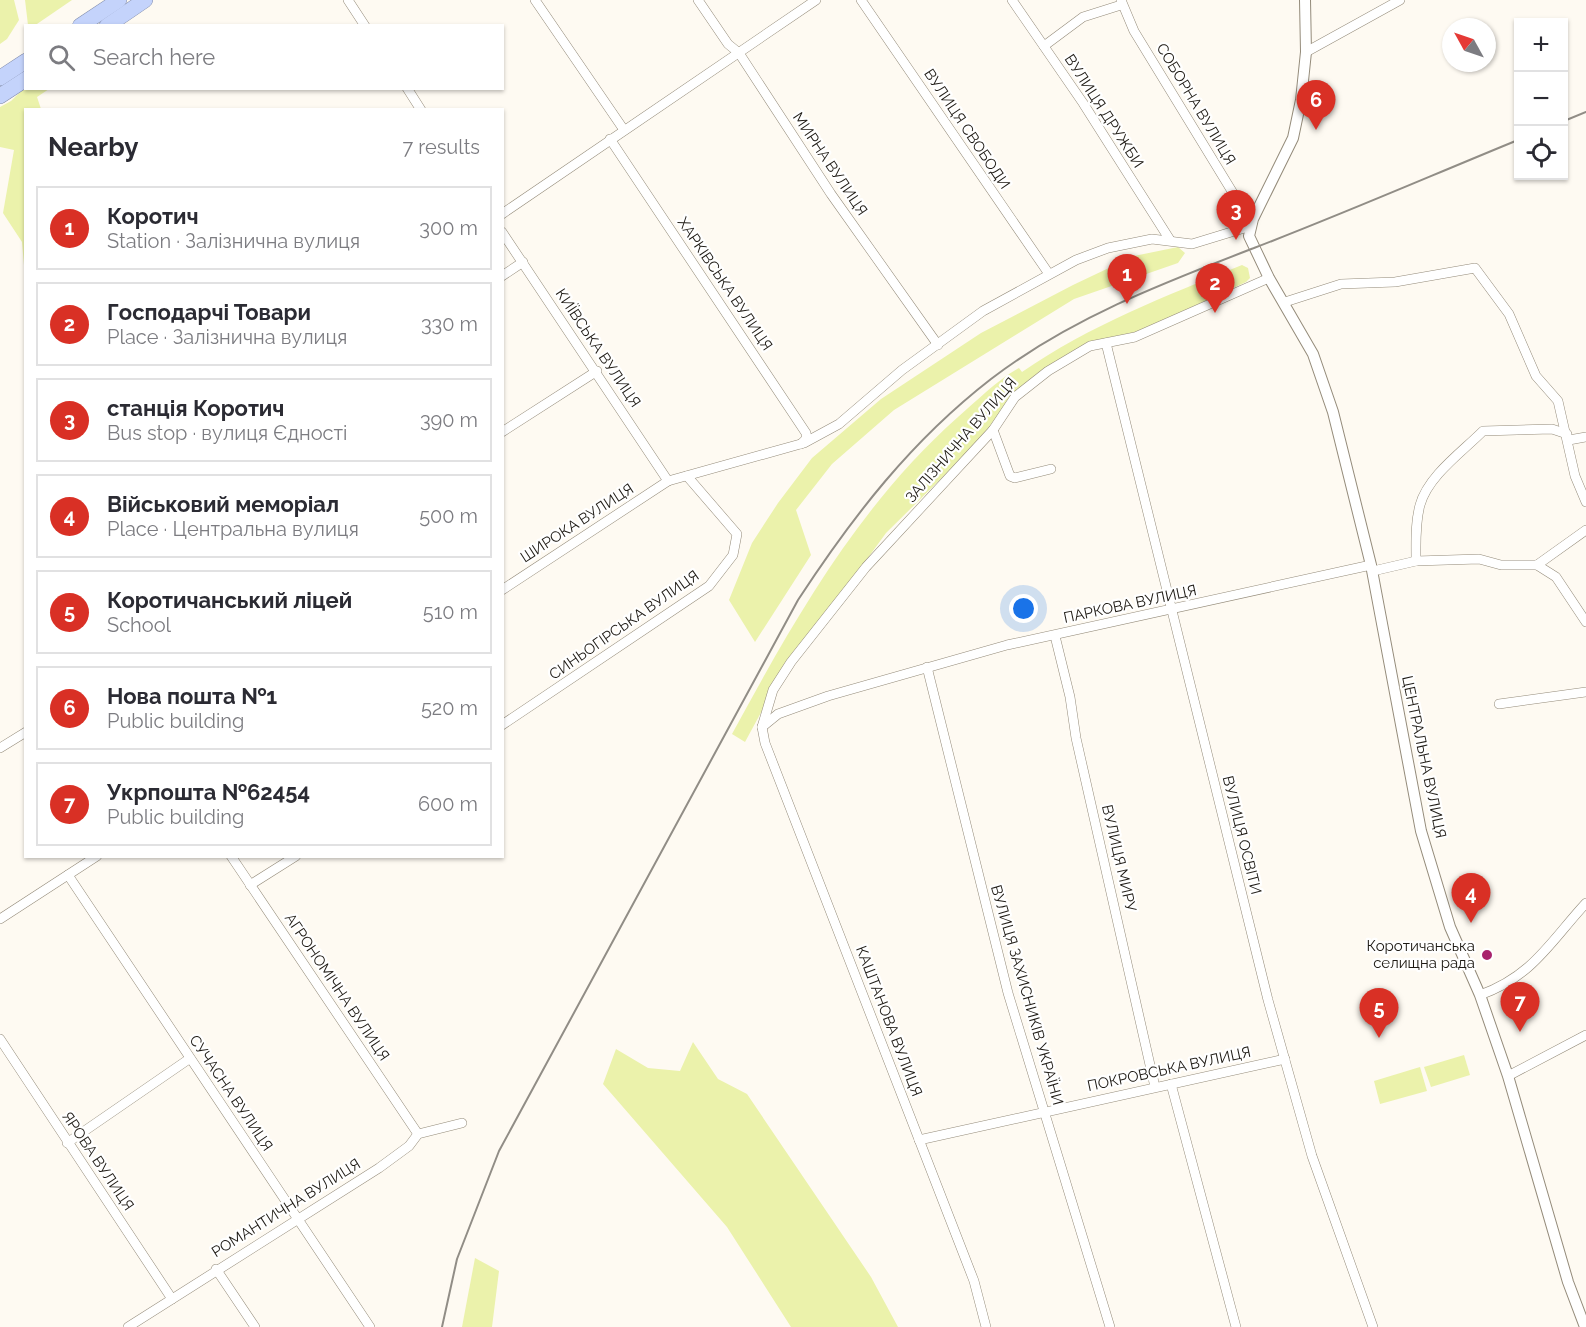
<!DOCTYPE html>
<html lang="en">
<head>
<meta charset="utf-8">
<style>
  :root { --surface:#fff; --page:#f7f7f7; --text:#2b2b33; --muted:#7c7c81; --line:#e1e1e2; --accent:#d93025 }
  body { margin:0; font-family:Raleway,sans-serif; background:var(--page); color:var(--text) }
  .controls { position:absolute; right:18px; top:18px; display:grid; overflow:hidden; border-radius:0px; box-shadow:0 2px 4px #0004 }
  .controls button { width:54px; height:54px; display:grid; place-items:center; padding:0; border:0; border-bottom:2px solid var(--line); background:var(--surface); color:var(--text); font:30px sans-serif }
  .compass { position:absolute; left:1442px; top:18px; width:54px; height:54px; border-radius:50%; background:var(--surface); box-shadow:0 2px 4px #0004; rotate:310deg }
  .you { position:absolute; left:1024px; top:609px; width:21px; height:21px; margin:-15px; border:4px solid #fff; border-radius:50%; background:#1a73e8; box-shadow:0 0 0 9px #1a73e833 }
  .badge { display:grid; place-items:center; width:39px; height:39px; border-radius:50%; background:var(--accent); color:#fff; font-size:20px; font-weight:700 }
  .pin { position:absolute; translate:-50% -50px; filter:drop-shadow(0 2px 3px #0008) }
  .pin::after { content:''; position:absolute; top:32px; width:21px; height:18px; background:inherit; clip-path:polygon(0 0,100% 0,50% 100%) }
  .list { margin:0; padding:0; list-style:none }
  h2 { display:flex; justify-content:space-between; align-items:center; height:78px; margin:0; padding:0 24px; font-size:26px }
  h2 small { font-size:20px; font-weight:400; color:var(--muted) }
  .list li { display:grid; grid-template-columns:39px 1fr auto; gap:18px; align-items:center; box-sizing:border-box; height:84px; margin:0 12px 12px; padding:0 12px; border:2px solid var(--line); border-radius:0px }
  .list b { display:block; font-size:22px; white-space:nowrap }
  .list p { margin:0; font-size:20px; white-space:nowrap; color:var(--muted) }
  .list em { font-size:20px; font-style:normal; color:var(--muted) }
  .icon { flex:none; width:33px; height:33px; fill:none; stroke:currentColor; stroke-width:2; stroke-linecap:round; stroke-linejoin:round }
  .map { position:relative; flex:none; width:1586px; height:1327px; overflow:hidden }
  .search { position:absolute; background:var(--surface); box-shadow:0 2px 4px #0004; left:24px; top:24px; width:480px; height:66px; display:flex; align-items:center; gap:15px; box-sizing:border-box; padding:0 21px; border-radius:0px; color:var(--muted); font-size:22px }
  .panel { position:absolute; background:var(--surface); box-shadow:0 2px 4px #0004; left:24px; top:108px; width:480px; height:750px; border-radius:0px }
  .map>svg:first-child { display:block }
  .green { fill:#ebf2ab }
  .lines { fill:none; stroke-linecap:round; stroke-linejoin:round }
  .minor-casing { stroke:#948b7a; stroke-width:10 }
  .tertiary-casing { stroke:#948b7a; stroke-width:12 }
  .trunk-casing { stroke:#808ba9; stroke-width:16 }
  .minor { stroke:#fff; stroke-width:9 }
  .tertiary { stroke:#fff; stroke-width:10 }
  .trunk { stroke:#c4d3fb; stroke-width:15 }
  .rail { stroke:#918d86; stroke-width:2 }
  .poi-dot { fill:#a8236d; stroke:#fff; stroke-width:2 }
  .labels { text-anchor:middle; stroke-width:4.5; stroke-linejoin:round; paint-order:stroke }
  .street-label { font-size:15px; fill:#1d1913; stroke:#fff }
  .poi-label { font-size:15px; fill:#1d1913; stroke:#fff; text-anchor:end }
</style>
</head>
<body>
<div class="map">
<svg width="1586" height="1327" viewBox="0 0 1586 1327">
  <rect width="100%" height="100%" fill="#fefaf2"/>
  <g class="green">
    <polygon points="0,0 14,0 19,20 7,39 0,44"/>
    <polygon points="25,0 72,0 34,26 28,25"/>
    <polygon points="25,87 49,89 37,97 41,109 26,110 25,277 22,242 3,213 14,150 0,147 0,107 11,101"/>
    <polygon points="1178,247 1185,253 1178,263 1074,299 894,410 832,464 796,510 811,555 755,642 729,600 752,543 778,503 812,458 881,399 981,333 1073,285 1134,256"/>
    <path d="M 1242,265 L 1248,268 L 1250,278 L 1246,282 L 1136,333 L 1101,343 L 1032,382 L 1000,412 L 978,442 L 886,533 L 777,683 L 745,742 L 732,734 C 795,618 859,505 958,417 C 978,400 996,381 1019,368 L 1022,372 C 1090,325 1166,296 1242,265 Z"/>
    <polygon points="693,1042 718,1079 747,1094 871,1277 898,1327 791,1327 727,1227 603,1084 616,1049 648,1068 680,1071"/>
    <polygon points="1464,1055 1470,1075 1431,1087 1424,1067"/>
    <polygon points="1420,1067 1427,1091 1380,1104 1374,1081"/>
    <polygon points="475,1258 499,1271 492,1327 462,1327"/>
  </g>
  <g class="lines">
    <g class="minor-casing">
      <g id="minor">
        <polyline points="348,0 365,26"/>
        <polyline points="535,0 624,130"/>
        <polyline points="698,0 728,44 739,53 831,194 938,345"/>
        <polyline points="861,0 1049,274"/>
        <polyline points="1012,0 1083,103 1170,240"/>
        <polyline points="1121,0 1134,31 1244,211 1253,219"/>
        <polyline points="1044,46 1083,17 1121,5"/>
        <polyline points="1306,52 1400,0"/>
        <polyline points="407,88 421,110"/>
        <polyline points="610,139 806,433 807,438 801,444"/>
        <polyline points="502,214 816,0"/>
        <polyline points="502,232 668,481"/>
        <polyline points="502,276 523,262"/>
        <polyline points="1285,302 1341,284 1395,282 1475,268 1509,314 1536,376 1558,401 1575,476 1586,502"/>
        <polyline points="1106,343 1268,1000 1312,1156 1373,1327"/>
        <polyline points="993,430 1010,476 1015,478 1051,469"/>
        <polyline points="502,432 597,371"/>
        <polyline points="1569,440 1586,437"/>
        <path d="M 1416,561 C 1416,543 1415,523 1420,505 C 1428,476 1462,452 1483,431 L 1552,429 L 1567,434"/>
        <polyline points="1537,565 1586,530"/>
        <polyline points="1373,571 1416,561 1479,559 1501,565 1537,565 1556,577 1586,622"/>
        <polyline points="502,590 668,481 804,443 839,424 902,370 983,311 1076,260 1108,248 1152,239 1192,244 1251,226"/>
        <polyline points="1055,636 1070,697 1076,738 1155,1087"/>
        <polyline points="927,667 1008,993 1110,1327"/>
        <polyline points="1499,704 1586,692"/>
        <polyline points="502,725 709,586 733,555 737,534 687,476"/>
        <polyline points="762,727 778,714 828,696 1007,645 1371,565"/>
        <polyline points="0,748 26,732"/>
        <polyline points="231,856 418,1134"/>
        <polyline points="68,875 370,1327"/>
        <polyline points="250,885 296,856"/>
        <polyline points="0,919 97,856"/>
        <path d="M 1480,995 C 1533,976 1550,942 1586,903"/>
        <polyline points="0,1039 172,1299"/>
        <polyline points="1508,1076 1586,1035"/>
        <polyline points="1171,1084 1236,1327"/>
        <polyline points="919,1140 1285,1059"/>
        <polyline points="67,1143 189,1059"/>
        <polyline points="216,1269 255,1327"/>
        <polyline points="128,1327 379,1168 409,1146 418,1134 462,1123"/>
        <polyline points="986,1327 974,1281 765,743 762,727 773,690 791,662 866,567 993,430 1015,397 1048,371 1090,346 1135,337 1269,278"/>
      </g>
    </g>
    <g class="tertiary-casing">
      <polyline id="tertiary" points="1305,0 1306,52 1301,100 1293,138 1253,219 1249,236 1269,278 1313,354 1333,412 1371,565 1421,831 1450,927 1480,995 1508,1076 1568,1282 1585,1327"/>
    </g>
    <g class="trunk-casing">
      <g id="trunk">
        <polyline points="80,26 119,0"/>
        <polyline points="107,26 145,0"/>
        <polyline points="0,78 26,61"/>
        <polyline points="0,96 26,79"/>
      </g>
    </g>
    <use href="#minor" class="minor"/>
    <use href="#tertiary" class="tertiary"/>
    <use href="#trunk" class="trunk"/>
    <g class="rail">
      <polyline points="1564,121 1586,112"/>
      <path d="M 442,1327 L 457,1259 L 499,1151 L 798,600 C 853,516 911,441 991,379 C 1069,319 1163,283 1254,248 C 1343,214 1430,176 1518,140"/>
    </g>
  </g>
  <circle class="poi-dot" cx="1487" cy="955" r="6"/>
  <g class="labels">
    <g class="street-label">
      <text transform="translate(1196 104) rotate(59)" y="5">СОБОРНА ВУЛИЦЯ</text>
      <text transform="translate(1104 111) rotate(57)" y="5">ВУЛИЦЯ ДРУЖБИ</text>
      <text transform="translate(967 129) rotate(56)" y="5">ВУЛИЦЯ СВОБОДИ</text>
      <text transform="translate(830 164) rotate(56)" y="5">МИРНА ВУЛИЦЯ</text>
      <text transform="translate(725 284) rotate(56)" y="5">ХАРКІВСЬКА ВУЛИЦЯ</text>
      <text transform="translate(598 348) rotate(56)" y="5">КИЇВСЬКА ВУЛИЦЯ</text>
      <text transform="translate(961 440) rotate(-49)" y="5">ЗАЛІЗНИЧНА ВУЛИЦЯ</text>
      <text transform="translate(577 523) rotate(-33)" y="5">ШИРОКА ВУЛИЦЯ</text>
      <text transform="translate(1130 604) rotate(-12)" y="5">ПАРКОВА ВУЛИЦЯ</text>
      <text transform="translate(624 625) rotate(-35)" y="5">СИНЬОГІРСЬКА ВУЛИЦЯ</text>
      <text transform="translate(1424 757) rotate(78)" y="5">ЦЕНТРАЛЬНА ВУЛИЦЯ</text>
      <text transform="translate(1242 835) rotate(76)" y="5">ВУЛИЦЯ ОСВІТИ</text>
      <text transform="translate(1119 858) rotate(77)" y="5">ВУЛИЦЯ МИРУ</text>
      <text transform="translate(337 987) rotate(56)" y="5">АГРОНОМІЧНА ВУЛИЦЯ</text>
      <text transform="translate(1027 995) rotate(74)" y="5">ВУЛИЦЯ ЗАХИСНИКІВ УКРАЇНИ</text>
      <text transform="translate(889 1021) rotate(69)" y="5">КАШТАНОВА ВУЛИЦЯ</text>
      <text transform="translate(1169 1069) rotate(-12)" y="5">ПОКРОВСЬКА ВУЛИЦЯ</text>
      <text transform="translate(231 1093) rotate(56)" y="5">СУЧАСНА ВУЛИЦЯ</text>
      <text transform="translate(98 1161) rotate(56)" y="5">ЯРОВА ВУЛИЦЯ</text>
      <text transform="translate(286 1208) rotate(-32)" y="5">РОМАНТИЧНА ВУЛИЦЯ</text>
    </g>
    <g class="poi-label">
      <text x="1475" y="951">Коротичанська<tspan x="1475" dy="17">селищна рада</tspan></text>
    </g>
  </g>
</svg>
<div class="controls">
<button>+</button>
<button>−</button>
<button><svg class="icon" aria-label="locate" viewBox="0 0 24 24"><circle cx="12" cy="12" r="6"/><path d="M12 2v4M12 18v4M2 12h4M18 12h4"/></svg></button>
</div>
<svg class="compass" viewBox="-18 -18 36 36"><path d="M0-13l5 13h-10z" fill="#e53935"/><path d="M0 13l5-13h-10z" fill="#7c7c81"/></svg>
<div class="you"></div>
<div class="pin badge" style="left:1127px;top:304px">1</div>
<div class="pin badge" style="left:1215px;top:313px">2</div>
<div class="pin badge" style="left:1236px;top:240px">3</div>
<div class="pin badge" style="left:1471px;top:923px">4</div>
<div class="pin badge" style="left:1379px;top:1038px">5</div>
<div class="pin badge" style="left:1316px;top:130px">6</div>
<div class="pin badge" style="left:1520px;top:1032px">7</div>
<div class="search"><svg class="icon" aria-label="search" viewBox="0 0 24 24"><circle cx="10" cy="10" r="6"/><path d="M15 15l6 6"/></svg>Search here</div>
<section class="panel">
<h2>Nearby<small>7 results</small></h2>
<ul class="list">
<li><span class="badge">1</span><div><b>Коротич</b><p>Station · Залізнична вулиця</p></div><em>300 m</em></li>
<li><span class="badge">2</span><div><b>Господарчі Товари</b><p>Place · Залізнична вулиця</p></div><em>330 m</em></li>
<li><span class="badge">3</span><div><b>станція Коротич</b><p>Bus stop · вулиця Єдності</p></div><em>390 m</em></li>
<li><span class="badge">4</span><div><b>Військовий меморіал</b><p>Place · Центральна вулиця</p></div><em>500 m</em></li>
<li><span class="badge">5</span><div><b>Коротичанський ліцей</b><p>School</p></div><em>510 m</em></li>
<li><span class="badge">6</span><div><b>Нова пошта №1</b><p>Public building</p></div><em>520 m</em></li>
<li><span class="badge">7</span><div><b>Укрпошта №62454</b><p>Public building</p></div><em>600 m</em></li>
</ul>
</section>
</div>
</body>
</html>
